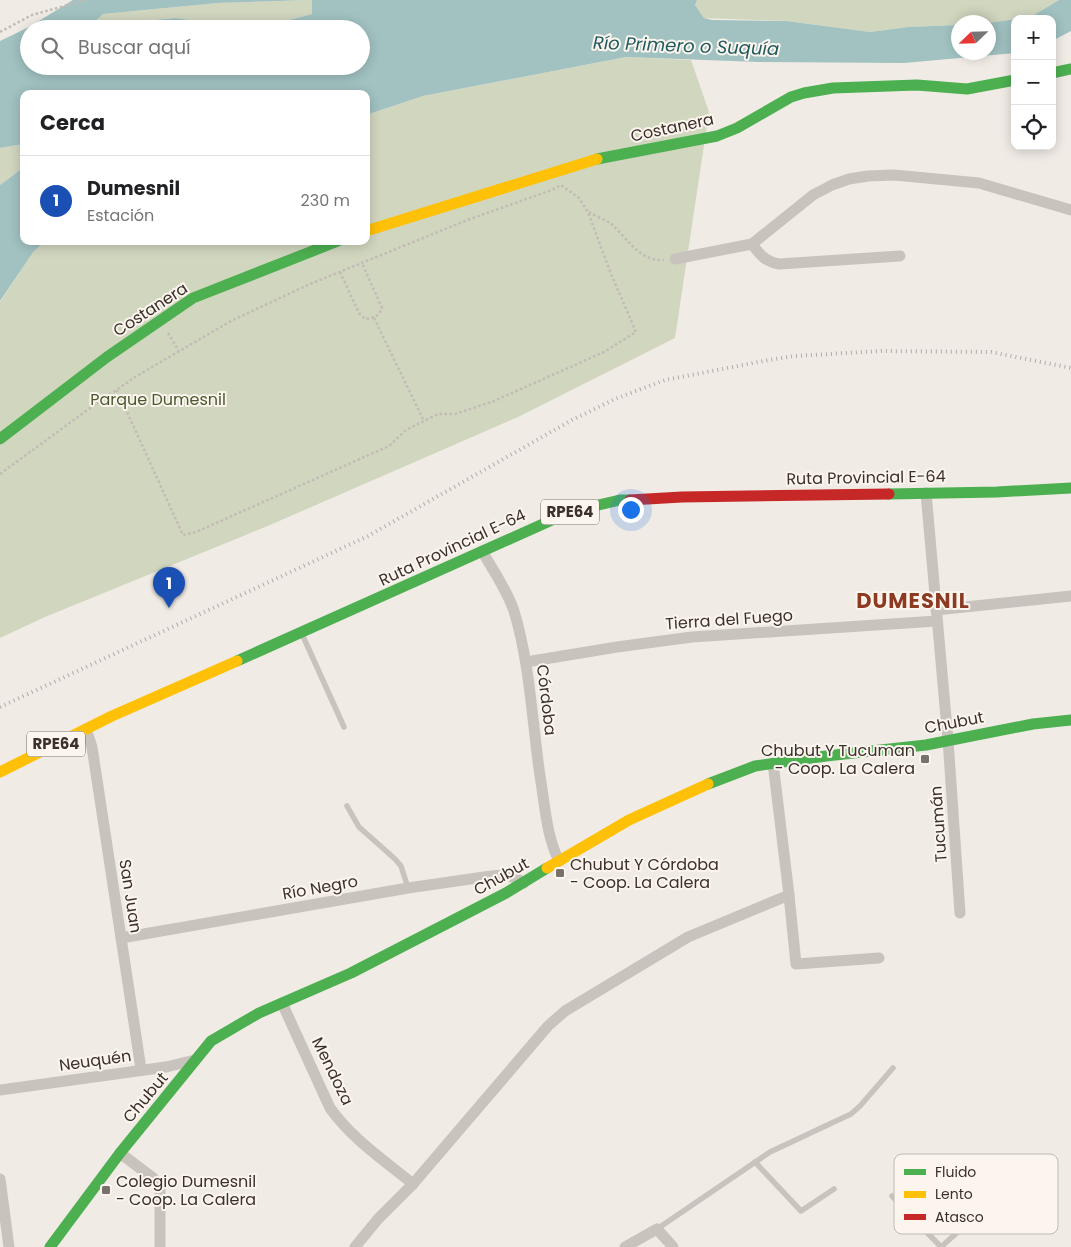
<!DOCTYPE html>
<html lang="es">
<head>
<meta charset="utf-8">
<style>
  :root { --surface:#fff; --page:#f2f2f2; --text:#202124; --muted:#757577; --line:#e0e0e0; --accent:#2563eb }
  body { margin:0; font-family:Poppins,sans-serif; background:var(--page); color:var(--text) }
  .controls { position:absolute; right:15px; top:15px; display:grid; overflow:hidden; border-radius:10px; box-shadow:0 2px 12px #0003 }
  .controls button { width:45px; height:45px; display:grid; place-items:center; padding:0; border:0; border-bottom:1px solid var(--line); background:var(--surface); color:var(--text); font:25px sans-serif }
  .compass { position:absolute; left:951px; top:15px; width:45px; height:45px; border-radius:50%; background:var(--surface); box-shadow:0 2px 12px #0003; rotate:247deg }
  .you { position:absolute; left:630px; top:509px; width:18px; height:18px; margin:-12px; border:4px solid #fff; border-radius:50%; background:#1a73e8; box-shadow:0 0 0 8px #1a73e833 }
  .badge { display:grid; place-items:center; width:32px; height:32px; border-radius:50%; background:var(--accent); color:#fff; font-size:16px; font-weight:700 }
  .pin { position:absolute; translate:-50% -41px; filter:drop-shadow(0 1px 2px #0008) }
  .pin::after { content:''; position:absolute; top:26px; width:18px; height:15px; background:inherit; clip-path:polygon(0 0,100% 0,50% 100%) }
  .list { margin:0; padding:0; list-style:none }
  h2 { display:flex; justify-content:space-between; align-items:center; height:65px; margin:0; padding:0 20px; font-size:21px }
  h2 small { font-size:16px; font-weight:400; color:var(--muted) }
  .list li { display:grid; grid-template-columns:32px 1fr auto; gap:15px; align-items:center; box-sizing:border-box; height:90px; padding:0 20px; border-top:1px solid var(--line) }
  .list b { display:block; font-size:19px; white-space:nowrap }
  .list p { margin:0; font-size:16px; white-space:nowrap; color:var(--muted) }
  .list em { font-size:16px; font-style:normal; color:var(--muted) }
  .icon { flex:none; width:28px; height:28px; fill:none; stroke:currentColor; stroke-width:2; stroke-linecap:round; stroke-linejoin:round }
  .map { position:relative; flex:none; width:1071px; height:1247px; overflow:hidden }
  .search { position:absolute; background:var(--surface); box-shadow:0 2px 12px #0003; left:20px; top:20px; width:350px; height:55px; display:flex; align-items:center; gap:12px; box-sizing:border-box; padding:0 18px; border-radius:28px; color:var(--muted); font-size:19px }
  .panel { position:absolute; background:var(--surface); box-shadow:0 2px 12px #0003; left:20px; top:90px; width:350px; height:155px; border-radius:10px }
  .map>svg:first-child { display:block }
  .green { fill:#d1d6bf }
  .water { fill:#a1c2c1 }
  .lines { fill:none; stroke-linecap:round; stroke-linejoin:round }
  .path { stroke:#c2bbb6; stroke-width:2.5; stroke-dasharray:2.5 2.5; stroke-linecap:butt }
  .lane { stroke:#c9c3be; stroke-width:5.5 }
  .street { stroke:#c9c3be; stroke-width:11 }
  .fast { stroke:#4caf50; stroke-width:11 }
  .slow { stroke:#ffc107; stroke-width:11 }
  .jam { stroke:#c62828; stroke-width:11 }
  .rail { stroke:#b1aca8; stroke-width:4; stroke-dasharray:1 4; stroke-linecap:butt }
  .poi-dot { fill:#7a716c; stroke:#fbf5ee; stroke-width:2 }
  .labels { text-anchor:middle; stroke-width:4; stroke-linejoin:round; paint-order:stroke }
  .shield { fill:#fbf5ee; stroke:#756b66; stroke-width:1 }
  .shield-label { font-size:15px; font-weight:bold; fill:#3b302b }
  .street-label { font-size:16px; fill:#3b302b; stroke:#fbf5ee }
  .park-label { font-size:16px; fill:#4a5a2e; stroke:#fbf5ee }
  .poi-label { font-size:16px; fill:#3b302b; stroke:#fbf5ee; text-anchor:start }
  .water-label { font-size:18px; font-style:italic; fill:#1f5a5e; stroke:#fbf5ee }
  .district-label { font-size:21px; font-weight:bold; letter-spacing:1px; fill:#8c3b22; stroke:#fbf5ee }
  .key { fill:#fbf5ee; stroke:#c1bab4; stroke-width:1 }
  .key-label { font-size:14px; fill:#3b302b }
</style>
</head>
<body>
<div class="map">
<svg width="1071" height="1247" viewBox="0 0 1071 1247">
  <rect width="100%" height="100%" fill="#f0ebe5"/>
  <g class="green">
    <polygon points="312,0 312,14 254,29 213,25 176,18 92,24 103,14 218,3"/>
    <polygon points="697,0 1059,0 1032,16 989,23 958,22 958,25 908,27 870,32 786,21 704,18 695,5"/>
    <polygon points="626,57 691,60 709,112 675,338 518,417 270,525 45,617 0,638 0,302 34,251 46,241 366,241 366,115 423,96"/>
    <polygon points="24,144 24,167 0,185 0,148"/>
  </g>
  <g class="water">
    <polygon points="73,0 309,0 218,3 103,14 92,24 106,24 176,18 244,29 29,29 29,66 361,66 361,29 254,29 312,14 312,0 697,0 695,5 704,18 712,20 786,21 870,32 908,27 958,25 958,52 988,52 989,23 1015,19 1015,53 904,63 759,62 626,57 423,96 366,115 366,94 24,94 24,144 0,148 0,41 29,27"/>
    <polygon points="1059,0 1071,0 1071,31 1052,41 1052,19 1015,19 1032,16"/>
    <polygon points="24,167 24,241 46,241 34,251 0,301 0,185"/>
  </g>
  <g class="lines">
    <g class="path">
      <polyline points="0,32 32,15 86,0"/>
      <path d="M 589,212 C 595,216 604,219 610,223 C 627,237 639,262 664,260"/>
      <path d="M 340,272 L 359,313 L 365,319 C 374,318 379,316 382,308 L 362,263"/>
      <polyline points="374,318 424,421"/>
      <polyline points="168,333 179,351"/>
      <polyline points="0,474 86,411 135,377 231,321 310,284 470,219 552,190 561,185 579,198 588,212 611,274 636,332 604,352 494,401 455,414 438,414 406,430 389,446 196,532 183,535 117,390"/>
    </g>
    <g class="lane">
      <polyline points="302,634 344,727"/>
      <polyline points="347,806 359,827 395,859 401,866 408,888"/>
      <polyline points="755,1162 801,1211 834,1189"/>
      <polyline points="892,1196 941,1247 1018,1178"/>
      <polyline points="657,1229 770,1152 851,1114 860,1106 893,1068"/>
    </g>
    <g class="street">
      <path d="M 752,244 C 760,255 766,262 779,264 L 900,256"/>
      <polyline points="675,259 752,244 813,195 832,185 849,179 868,176 894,175 979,183 1071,210"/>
      <polyline points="926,493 948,740 960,913"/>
      <path d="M 482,551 C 493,570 507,590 514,611 C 530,664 532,721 540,776 C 545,804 546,835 559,861"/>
      <polyline points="936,610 1071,596"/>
      <polyline points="526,662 617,647 692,637 937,621"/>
      <polyline points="86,729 92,747 141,1069"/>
      <polyline points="789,895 796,964 879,958"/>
      <path d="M 121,938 L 408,888 L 491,876 C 504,874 512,875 524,883"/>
      <path d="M 282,1003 L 330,1108 C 352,1139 384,1160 413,1184"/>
      <polyline points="0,1090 166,1067 195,1060"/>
      <polyline points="120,1153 153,1178 160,1188 160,1247"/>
      <polyline points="0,1179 9,1247"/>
      <polyline points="355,1247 378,1219 413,1184 548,1026 565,1011 688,937 789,895 773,763"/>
      <polyline points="625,1247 657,1229 673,1247"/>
    </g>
    <g class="fast">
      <polyline points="1052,73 1071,69"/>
      <polyline points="597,159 717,136 737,128 791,97 804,93 833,88 917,85 967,89 1015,80"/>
      <polyline points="0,439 107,357 193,298 338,241"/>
      <polyline points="889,494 997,492 1071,488"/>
      <polyline points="237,661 572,511 620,500 630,500"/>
      <polyline points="708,784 755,766 826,756 926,745 1033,724 1071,720"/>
      <polyline points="50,1247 120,1153 211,1041 259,1013 351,973 506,893 547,868"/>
    </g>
    <g class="slow">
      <polyline points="366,231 597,159"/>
      <polyline points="0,772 112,716 237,661"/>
      <polyline points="547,868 629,820 708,784"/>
    </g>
    <polyline class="jam" points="630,500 682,497 889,494"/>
    <polyline class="rail" points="0,707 368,536 572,420 615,399 665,380 769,360 795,356 881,351 991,352 1071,368"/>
  </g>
  <g class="poi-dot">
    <rect x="920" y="754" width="10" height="10" rx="2.5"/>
    <rect x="555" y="868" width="10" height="10" rx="2.5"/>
    <rect x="101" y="1185" width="10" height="10" rx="2.5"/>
  </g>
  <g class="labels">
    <g class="shield">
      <rect x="541" y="499.5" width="58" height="25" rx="4"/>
      <rect x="27" y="731.5" width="58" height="25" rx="4"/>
    </g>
    <g class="shield-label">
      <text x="570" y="517">RPE64</text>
      <text x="56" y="749">RPE64</text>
    </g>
    <g class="street-label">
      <text transform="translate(672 127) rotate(-12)" y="6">Costanera</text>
      <text transform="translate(150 309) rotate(-33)" y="6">Costanera</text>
      <text transform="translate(866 477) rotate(-1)" y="6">Ruta Provincial E-64</text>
      <text transform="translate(452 547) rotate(-25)" y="6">Ruta Provincial E-64</text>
      <text transform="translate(729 619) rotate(-4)" y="6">Tierra del Fuego</text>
      <text transform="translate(547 700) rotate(83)" y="6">Córdoba</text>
      <text transform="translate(954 722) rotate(-11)" y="6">Chubut</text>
      <text transform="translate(938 824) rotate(-94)" y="6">Tucumán</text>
      <text transform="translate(501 876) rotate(-29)" y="6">Chubut</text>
      <text transform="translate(320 887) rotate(-10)" y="6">Río Negro</text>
      <text transform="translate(131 896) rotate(81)" y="6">San Juan</text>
      <text transform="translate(95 1060) rotate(-8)" y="6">Neuquén</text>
      <text transform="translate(333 1071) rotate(64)" y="6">Mendoza</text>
      <text transform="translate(145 1097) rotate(-50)" y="6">Chubut</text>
    </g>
    <g class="park-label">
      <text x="158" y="405">Parque Dumesnil</text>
    </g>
    <g class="poi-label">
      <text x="915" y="756" text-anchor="end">Chubut Y Tucuman<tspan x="915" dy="18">- Coop. La Calera</tspan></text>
      <text x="570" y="870">Chubut Y Córdoba<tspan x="570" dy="18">- Coop. La Calera</tspan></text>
      <text x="116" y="1187">Colegio Dumesnil<tspan x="116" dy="18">- Coop. La Calera</tspan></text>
    </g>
    <g class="water-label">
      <text transform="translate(686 46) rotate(2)" y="6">Río Primero o Suquía</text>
    </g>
    <g class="district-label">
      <text x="913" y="608">DUMESNIL</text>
    </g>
  </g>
  <rect x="894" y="1154" width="164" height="80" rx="8" class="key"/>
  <rect x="904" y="1169" width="22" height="6" fill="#4caf50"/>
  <rect x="904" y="1191" width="22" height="7" fill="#ffc107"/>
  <rect x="904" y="1214" width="22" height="6" fill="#c62828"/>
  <g class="key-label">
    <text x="935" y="1177">Fluido</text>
    <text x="935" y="1199">Lento</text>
    <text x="935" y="1222">Atasco</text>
  </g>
</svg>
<div class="controls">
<button>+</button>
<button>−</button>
<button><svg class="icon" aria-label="locate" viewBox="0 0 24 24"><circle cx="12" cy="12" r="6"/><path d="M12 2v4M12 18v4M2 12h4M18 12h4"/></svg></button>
</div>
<svg class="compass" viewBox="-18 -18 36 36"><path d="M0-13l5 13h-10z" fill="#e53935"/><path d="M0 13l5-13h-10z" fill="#757577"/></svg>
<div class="you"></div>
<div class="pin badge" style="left:169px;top:608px;background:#1a4fb4">1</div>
<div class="search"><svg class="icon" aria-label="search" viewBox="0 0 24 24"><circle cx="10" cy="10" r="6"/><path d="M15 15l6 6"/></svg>Buscar aquí</div>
<section class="panel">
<h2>Cerca<small></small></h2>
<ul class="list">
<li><span class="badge" style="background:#1a4fb4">1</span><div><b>Dumesnil</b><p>Estación</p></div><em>230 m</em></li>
</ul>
</section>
</div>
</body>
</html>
